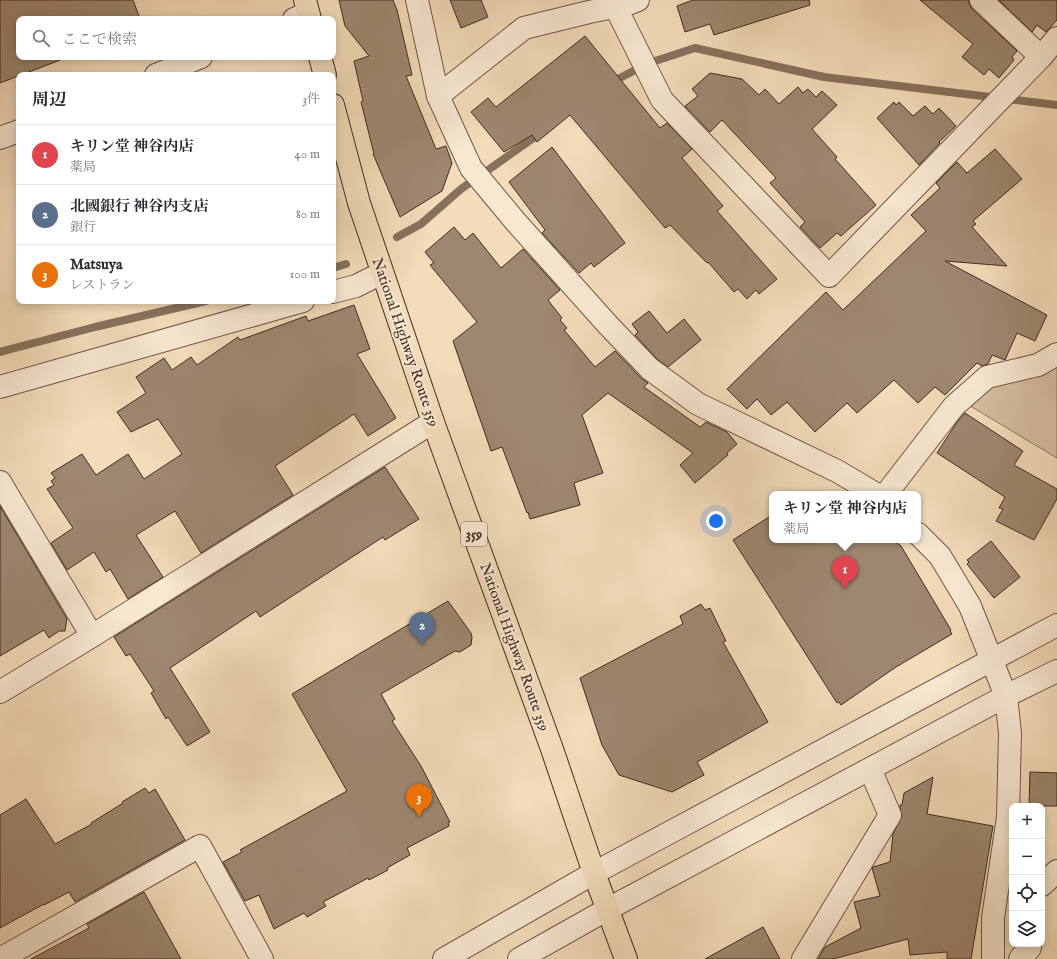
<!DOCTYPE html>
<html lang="ja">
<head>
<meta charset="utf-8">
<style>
  :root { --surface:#fff; --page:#f7f7f7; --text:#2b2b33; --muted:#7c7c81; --line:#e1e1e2; --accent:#d93025 }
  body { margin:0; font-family:"IM FELL English","Noto Serif JP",serif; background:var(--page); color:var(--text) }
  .controls { position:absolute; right:12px; bottom:12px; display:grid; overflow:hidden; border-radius:8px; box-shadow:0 2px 10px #0003 }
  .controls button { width:36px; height:36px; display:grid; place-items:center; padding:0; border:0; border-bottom:1px solid var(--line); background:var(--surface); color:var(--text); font:20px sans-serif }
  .you { position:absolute; left:716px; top:521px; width:14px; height:14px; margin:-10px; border:3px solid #fff; border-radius:50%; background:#1a73e8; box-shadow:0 0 0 6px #1a73e833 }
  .badge { display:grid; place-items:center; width:26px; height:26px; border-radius:50%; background:var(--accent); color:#fff; font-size:13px; font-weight:700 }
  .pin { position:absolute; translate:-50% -33px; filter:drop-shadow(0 1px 2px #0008) }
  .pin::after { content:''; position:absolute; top:21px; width:14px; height:12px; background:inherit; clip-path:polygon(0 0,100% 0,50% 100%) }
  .popup { position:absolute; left:769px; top:491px; width:152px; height:52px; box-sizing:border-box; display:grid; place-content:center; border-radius:8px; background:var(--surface); filter:drop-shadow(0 1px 3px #0005); font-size:13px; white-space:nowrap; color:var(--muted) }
  .popup b { font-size:15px; color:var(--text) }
  .popup::after { content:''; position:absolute; left:50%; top:100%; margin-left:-8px; border:8px solid transparent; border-top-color:var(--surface) }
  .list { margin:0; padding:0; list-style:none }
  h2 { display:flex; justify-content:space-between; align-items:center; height:52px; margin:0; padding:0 16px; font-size:17px }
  h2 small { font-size:13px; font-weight:400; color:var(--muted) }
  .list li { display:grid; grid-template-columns:26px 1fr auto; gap:12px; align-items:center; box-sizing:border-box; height:60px; padding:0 16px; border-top:1px solid var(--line) }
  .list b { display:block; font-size:15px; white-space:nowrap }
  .list p { margin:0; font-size:13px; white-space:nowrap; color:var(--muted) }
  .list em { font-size:13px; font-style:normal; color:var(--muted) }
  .icon { flex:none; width:22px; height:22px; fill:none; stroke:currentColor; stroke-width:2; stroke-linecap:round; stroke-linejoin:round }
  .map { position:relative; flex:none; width:1057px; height:959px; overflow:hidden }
  .search { position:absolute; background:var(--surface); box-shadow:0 2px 10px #0003; left:16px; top:16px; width:320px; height:44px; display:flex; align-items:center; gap:10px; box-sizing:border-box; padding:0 14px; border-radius:8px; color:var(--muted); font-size:15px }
  .panel { position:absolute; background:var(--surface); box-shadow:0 2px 10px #0003; left:16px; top:72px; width:320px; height:232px; border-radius:8px }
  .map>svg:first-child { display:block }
  .green { fill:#d6bd9f; stroke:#8c7560 }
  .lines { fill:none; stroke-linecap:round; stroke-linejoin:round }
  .stream { stroke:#88725d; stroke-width:8 }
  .building { fill:#9e8770; stroke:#412d21 }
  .minor-casing { stroke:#6e5847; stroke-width:24 }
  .tertiary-casing { stroke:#6e5847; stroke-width:24 }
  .trunk-casing { stroke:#412d21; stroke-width:24 }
  .minor { stroke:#f8e8d2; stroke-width:22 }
  .tertiary { stroke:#f8e8d2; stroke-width:22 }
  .trunk { stroke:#f4dbb9; stroke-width:22 }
  .labels { text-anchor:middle; stroke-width:4; stroke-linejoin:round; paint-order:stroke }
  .shield { fill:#f8e8d2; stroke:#786556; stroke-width:1 }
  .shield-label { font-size:14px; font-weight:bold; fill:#412d21 }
  .street-label { font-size:15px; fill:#412d21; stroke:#f8e8d2 }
</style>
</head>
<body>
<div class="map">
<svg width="1057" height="959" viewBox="0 0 1057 959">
  <rect width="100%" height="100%" fill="#f4dbb9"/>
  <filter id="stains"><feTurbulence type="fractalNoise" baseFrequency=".005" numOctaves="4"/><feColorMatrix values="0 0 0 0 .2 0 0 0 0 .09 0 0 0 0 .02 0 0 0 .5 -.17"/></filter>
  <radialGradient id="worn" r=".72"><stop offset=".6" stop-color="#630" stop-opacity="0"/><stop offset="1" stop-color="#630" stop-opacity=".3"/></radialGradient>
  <polygon class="green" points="1057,364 1057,458 967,404 992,384"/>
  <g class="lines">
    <g class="stream">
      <polyline points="610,83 649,63 695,48 824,77 1057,105"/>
      <polyline points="397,237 421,224 461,189 542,132"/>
      <polyline points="333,268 346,264"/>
      <polyline points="0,352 95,327 206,301"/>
    </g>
  </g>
  <g class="building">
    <polygon points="0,0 133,0 140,19 19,19 19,57 68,57 0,83"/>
    <polygon points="339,0 393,0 397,10 412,75 406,76 436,149 446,146 452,163 442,191 400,217 373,154 374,154 361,102 363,101 354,61 369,56 345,26"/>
    <polygon points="450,0 481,0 488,17 461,28"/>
    <polygon points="693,0 809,0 810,5 714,35 710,24 685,32 677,6"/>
    <polygon points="920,0 969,0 969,4 972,9 1017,51 1012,57 1014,60 999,78 989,69 984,75 962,57 973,44"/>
    <polygon points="999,0 1057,0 1057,20 1046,32 1037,25 1032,32"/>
    <polygon points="585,36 660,128 667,123 692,149 682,158 723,206 717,211 777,279 759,294 756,290 747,299 738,289 734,292 708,262 707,263 670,225 665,228 570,115 537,142 532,135 504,152 471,112 488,98 496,107"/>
    <polygon points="710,73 742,79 759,95 765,89 779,104 798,87 803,93 808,89 816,97 822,91 837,105 812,129 837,157 835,159 876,205 841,236 837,233 820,248 800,227 805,222 770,183 776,178 722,120 710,132 685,106 698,96 692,89"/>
    <polygon points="894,102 896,105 899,102 913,116 925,106 933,114 939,108 956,126 939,142 940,143 919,165 877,118"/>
    <polygon points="552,147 625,243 594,267 591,263 579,273 542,233 545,230 509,182"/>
    <polygon points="995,149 1022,179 973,221 976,224 972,227 1007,266 945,261 1047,315 1035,341 1017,333 1005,360 992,355 988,364 982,366 977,363 945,395 935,387 918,403 894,380 857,413 847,403 815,432 787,402 771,415 757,399 747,409 727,389 826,292 843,310 926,231 911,215 940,188 936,183 957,162 967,173"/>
    <polygon points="454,227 465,240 473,233 501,268 523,249 560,290 548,300 562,318 560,320 567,328 564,330 595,367 615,351 641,378 648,383 644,387 700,427 706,422 727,432 737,444 727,453 728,455 695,483 680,465 693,453 608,393 582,415 603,473 574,483 580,505 530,519 528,512 527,513 502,447 491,451 453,341 477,322 430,265 434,263 425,252"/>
    <polygon points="354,305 370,349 357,354 396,418 368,436 354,414 275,466 293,495 201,553 175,511 136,535 163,577 128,599 110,569 106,572 94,552 67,570 51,543 73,528 47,489 54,485 51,481 55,478 51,473 82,454 96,475 128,454 144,479 182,454 158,419 131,432 117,412 146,393 136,377 164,358 172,370 191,357 197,365 238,337 240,340 306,316 308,321"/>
    <polygon points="649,311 667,333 684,319 701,340 668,367 658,360 635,335 638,332 632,324"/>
    <polygon points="965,413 1023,451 1014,465 1057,489 1057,499 1034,540 996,521 1003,509 999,508 1005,497 937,453 957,422"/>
    <polygon points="385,467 419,519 385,540 383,537 260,617 256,611 170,668 210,732 187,746 168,717 166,719 151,693 154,691 130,654 126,656 114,637"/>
    <polygon points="0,506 67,619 65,631 59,631 49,638 44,630 0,656"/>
    <polygon points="772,515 772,540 893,540 901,546 951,630 950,631 952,634 896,667 841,705 839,702 837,703 733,540"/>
    <polygon points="991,541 1020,577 994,598 967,564 969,562 967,560"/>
    <polygon points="448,601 471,633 472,637 471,645 460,652 455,651 381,694 395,719 392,721 421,766 450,822 448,823 449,826 407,848 410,855 387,868 388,870 369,880 368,878 323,902 326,906 307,917 304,913 274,929 259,895 245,901 223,862 242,852 240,850 347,791 292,694"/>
    <polygon points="701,604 705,610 710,608 726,641 723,642 768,722 697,762 704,775 672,792 619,775 602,745 580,678 683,624 680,616"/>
    <polygon points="1030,772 1057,773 1057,806 1029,806"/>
    <polygon points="933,777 927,814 993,826 971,959 947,959 947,952 910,955 908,939 833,959 818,959 825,947 861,928 854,902 880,896 872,868 873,867 890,862 893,834 902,816 900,807 900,805 902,805 904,793"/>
    <polygon points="145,788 149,793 155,789 185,840 75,902 69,892 44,905 44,904 0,928 0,815 26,799 55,844 92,824 91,823 123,803 122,802"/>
    <polygon points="144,892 181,959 31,959 89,928 87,924"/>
    <polygon points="763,927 780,959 705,959"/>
  </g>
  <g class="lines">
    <g class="minor-casing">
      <g id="minor">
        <polyline points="417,0 438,96 471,168 515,221 608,325 650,369 698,404 837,471 876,494"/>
        <polyline points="981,0 1041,57"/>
        <polyline points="615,6 662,100 829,276 1041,57 1057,38"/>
        <polyline points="294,19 308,13"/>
        <polyline points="156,75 201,57"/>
        <polyline points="438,96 524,28 589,12 628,4 638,0"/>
        <polyline points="0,138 19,131"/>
        <polyline points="333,292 356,286 382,273"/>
        <polyline points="0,387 303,301"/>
        <polyline points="0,482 92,636"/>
        <polyline points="886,494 954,406 987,377 1038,365 1057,354"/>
        <polyline points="918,534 940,556 970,606 1006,696"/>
        <polyline points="0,692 92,636 433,422"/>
        <polyline points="1042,885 1057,871"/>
        <polyline points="0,959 200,846 262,959"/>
        <polyline points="803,959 890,815 870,769"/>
        <polyline points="1020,959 1030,948 1030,944"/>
      </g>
    </g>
    <g class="tertiary-casing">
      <g id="tertiary">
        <polyline points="444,959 594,873 1057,625"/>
        <polyline points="519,959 608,909 1006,696 1057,671"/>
        <polyline points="993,959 993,918 1008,817 1010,733 1006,696"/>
      </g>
    </g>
    <g class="trunk-casing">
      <g id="trunk">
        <polyline points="305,0 310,19"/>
        <polyline points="320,57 325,75"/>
        <polyline points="333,105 359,203 433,422 552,749 594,873 626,959"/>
      </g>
    </g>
    <use href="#minor" class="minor"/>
    <use href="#tertiary" class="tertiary"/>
    <use href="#trunk" class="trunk"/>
  </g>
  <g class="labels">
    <rect class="shield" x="461" y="522" width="26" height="24" rx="3"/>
    <g class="shield-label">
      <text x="474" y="539">359</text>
    </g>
    <g class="street-label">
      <text transform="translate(406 342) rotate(71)" y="5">National Highway Route 359</text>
      <text transform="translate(515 647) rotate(70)" y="5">National Highway Route 359</text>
    </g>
  </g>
  <rect width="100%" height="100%" filter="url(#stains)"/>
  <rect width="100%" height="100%" fill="url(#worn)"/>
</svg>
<div class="controls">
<button>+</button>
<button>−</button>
<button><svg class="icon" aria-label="locate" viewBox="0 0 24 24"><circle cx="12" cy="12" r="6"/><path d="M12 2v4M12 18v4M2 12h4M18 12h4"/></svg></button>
<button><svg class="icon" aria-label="layers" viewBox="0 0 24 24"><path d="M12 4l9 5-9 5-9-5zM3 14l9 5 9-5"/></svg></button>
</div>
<div class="you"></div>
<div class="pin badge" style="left:845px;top:589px;background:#e0444e">1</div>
<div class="popup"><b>キリン堂 神谷内店</b>薬局</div>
<div class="pin badge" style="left:422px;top:645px;background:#5c6f8a">2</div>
<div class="pin badge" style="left:419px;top:817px;background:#e8710a">3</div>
<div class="search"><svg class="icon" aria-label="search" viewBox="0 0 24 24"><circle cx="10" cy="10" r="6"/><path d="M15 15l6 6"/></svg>ここで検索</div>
<section class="panel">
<h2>周辺<small>3件</small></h2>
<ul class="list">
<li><span class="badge" style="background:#e0444e">1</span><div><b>キリン堂 神谷内店</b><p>薬局</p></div><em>40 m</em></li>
<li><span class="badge" style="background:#5c6f8a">2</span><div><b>北國銀行 神谷内支店</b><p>銀行</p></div><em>80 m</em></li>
<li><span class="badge" style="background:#e8710a">3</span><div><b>Matsuya</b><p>レストラン</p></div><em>100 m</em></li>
</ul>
</section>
</div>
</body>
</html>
